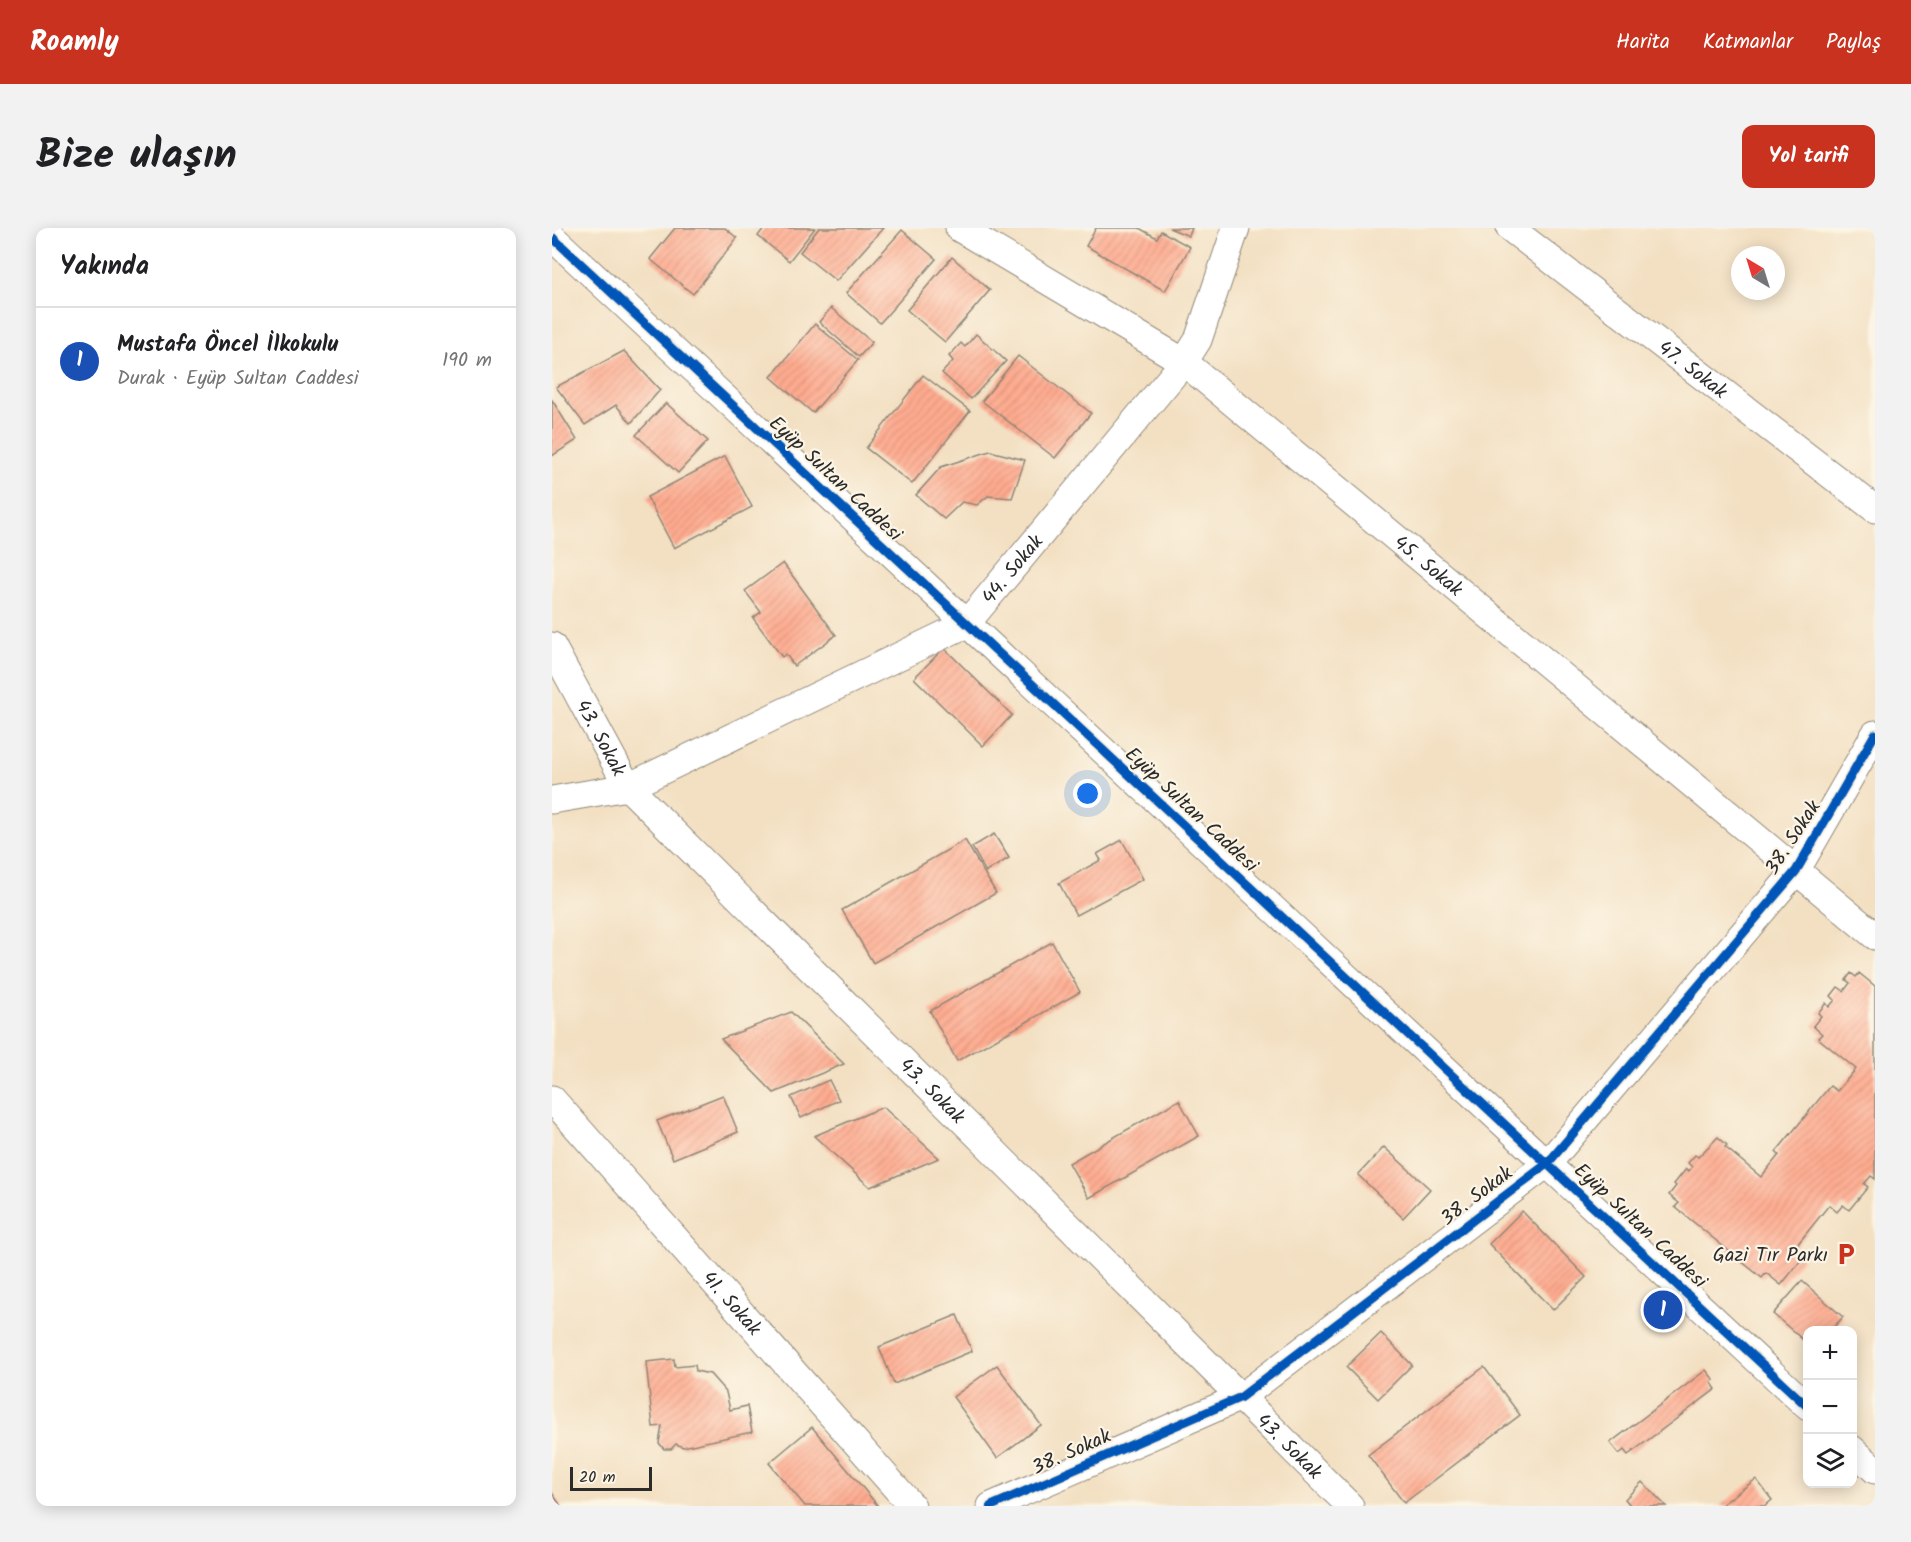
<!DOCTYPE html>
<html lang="tr">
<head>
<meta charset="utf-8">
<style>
  :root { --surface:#fff; --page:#f2f2f2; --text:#202124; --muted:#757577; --line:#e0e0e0; --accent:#c8321e }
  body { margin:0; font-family:Kalam,sans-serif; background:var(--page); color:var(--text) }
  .controls { position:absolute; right:18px; bottom:18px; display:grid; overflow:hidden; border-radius:12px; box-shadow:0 3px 15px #0003 }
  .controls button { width:54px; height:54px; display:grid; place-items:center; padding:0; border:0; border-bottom:2px solid var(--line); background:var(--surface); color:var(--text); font:30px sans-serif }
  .compass { position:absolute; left:1179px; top:18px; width:54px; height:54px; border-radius:50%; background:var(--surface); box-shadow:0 3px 15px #0003; rotate:322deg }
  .scale { position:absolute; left:18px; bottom:15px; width:82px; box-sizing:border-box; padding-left:6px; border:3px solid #2b2b2b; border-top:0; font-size:16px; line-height:21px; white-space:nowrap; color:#2b2b2b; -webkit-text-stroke:4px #fcf5e5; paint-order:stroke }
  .you { position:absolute; left:536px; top:566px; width:21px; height:21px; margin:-15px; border:4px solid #fff; border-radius:50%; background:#1a73e8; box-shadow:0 0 0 9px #1a73e833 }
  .badge { display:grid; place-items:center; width:39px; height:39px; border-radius:50%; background:var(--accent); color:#fff; font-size:20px; font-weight:700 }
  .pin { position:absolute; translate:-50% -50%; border:3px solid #fff; box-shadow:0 2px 6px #0006 }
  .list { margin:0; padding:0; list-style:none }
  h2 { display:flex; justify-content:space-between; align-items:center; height:78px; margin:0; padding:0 24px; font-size:26px }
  h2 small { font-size:20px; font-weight:400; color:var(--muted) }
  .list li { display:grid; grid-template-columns:39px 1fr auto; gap:18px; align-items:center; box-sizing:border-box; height:108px; padding:0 24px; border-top:2px solid var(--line) }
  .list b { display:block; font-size:22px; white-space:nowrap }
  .list p { margin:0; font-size:20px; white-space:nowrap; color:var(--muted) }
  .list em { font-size:20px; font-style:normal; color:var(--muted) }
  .icon { flex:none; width:33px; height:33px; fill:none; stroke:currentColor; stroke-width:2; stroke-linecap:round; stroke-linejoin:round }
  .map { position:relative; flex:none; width:1323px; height:1278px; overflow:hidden; border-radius:12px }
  header { display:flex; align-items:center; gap:36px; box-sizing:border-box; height:84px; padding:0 30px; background:var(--accent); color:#fff }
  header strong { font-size:28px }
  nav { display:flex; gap:33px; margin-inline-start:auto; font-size:21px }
  .intro { display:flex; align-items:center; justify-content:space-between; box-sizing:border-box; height:144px; padding:0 36px }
  h1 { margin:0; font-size:42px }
  .button { padding:15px 27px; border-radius:12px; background:var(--accent); color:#fff; font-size:21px; font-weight:700 }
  main { display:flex; gap:36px; padding:0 36px }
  aside { flex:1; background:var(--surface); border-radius:12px; box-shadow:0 3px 15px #0003 }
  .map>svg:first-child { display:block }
  .building { fill:url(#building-hatch) }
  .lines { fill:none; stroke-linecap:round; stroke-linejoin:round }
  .minor-casing { stroke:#8f8677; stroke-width:29 }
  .minor { stroke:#fff; stroke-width:27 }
  .cycleway-casing { stroke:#fcf5e5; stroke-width:13 }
  .cycleway { stroke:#0057b8; stroke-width:9 }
  .labels { text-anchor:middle; stroke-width:4.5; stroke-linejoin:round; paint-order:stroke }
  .street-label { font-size:20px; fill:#2b2b2b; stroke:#fcf5e5 }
  .poi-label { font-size:20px; fill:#2b2b2b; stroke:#fcf5e5; text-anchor:end }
</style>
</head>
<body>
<header>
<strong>Roamly</strong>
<nav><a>Harita</a><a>Katmanlar</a><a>Paylaş</a></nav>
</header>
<div class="intro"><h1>Bize ulaşın</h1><a class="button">Yol tarifi</a></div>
<main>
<aside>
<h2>Yakında<small></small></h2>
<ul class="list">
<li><span class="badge" style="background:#1a4fb4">1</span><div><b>Mustafa Öncel İlkokulu</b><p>Durak · Eyüp Sultan Caddesi</p></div><em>190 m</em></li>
</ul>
</aside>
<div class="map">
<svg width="1323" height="1278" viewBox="0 0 1323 1278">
  <defs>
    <pattern id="building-hatch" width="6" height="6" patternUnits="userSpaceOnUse" patternTransform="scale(1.5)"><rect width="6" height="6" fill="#feab8f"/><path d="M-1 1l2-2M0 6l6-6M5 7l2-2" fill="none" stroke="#da937c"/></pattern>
  </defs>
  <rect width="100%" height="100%" fill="#fcf5e5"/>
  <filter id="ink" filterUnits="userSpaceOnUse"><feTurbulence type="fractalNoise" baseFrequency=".0167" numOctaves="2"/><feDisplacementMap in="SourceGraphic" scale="12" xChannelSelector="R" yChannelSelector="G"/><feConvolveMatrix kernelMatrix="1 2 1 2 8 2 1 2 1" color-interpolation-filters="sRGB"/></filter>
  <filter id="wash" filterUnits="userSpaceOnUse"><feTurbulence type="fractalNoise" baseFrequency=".008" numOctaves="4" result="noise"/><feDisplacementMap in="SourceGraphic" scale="24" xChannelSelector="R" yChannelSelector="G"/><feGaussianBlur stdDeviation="1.35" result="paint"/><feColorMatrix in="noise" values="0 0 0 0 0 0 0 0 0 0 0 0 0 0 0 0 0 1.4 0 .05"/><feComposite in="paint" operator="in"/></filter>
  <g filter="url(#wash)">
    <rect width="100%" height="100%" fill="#f3e0c3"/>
    <g id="blocks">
      <g class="building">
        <polygon points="123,0 173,0 185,10 141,66 98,31"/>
        <polygon points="212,0 263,0 237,33 206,8"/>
        <polygon points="267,0 331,0 284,53 248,24"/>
        <polygon points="544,0 587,0 605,10 609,3 638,19 613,63 534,18"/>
        <polygon points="617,0 640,0 637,8"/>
        <polygon points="350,2 384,31 328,95 294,65"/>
        <polygon points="400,29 438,62 393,114 355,82"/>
        <polygon points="279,80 320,114 307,129 267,94"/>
        <polygon points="263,96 306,132 261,185 219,149"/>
        <polygon points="424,106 454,133 419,171 390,145 401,133 397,128 409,115 413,119"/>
        <polygon points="72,123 108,162 79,195 64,177 33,197 4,159"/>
        <polygon points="466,128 539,185 503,230 430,173"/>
        <polygon points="371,147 418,183 360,256 314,220"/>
        <polygon points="0,172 25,212 0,228"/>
        <polygon points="114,175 156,213 126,245 84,207"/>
        <polygon points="438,223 473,232 460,270 436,268 425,277 410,274 392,291 364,267 389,239"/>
        <polygon points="173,228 200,279 122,320 95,269"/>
        <polygon points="231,335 284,407 242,438 234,426 230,429 201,390 209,384 193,363"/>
        <polygon points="392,420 460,487 431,518 362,450"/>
        <polygon points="442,606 457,630 434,644 420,619"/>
        <polygon points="413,612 444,665 321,735 290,682"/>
        <polygon points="570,612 591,651 524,687 507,655 549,632 545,626"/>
        <polygon points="500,714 528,764 405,833 378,783"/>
        <polygon points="1299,745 1304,749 1307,745 1323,758 1323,951 1319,948 1312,956 1316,959 1297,982 1291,977 1285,984 1277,977 1241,1022 1251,1030 1229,1057 1214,1045 1210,1050 1123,979 1127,975 1117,967 1124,958 1122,956 1134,941 1137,943 1140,939 1136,935 1143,927 1146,929 1166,909 1175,917 1173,919 1209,949 1227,927 1224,924 1278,858 1285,863 1304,841 1266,810 1270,806 1261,798 1269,788 1266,785 1274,775 1277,779 1283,772 1279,768 1286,759 1292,763 1298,755 1294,752"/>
        <polygon points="239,784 292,836 222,865 169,811"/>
        <polygon points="277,852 287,872 249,890 239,869"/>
        <polygon points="171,867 186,904 121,931 105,893"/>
        <polygon points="627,872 647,908 537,970 517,935"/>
        <polygon points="331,879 387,930 318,959 262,908"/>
        <polygon points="832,919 878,961 851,990 806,947"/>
        <polygon points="970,983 1034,1049 1001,1082 937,1016"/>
        <polygon points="1250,1053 1291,1089 1279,1102 1256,1102 1256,1116 1221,1086"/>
        <polygon points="405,1087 420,1123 342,1156 327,1119"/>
        <polygon points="829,1105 860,1137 826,1171 794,1139"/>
        <polygon points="122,1131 123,1139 143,1137 144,1143 158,1146 174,1164 178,1182 195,1178 200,1204 131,1219 124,1216 119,1221 112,1221 107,1215 110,1198 101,1199 94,1134"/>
        <polygon points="445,1137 489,1197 445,1230 401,1169"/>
        <polygon points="932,1139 968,1187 852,1275 816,1227"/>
        <polygon points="1154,1142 1162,1152 1159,1154 1164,1161 1076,1227 1072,1222 1067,1226 1058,1215"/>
        <polygon points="260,1199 326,1278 253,1278 217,1235"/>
        <polygon points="1204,1251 1220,1272 1213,1278 1168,1278"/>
        <polygon points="1090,1254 1114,1278 1079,1278 1073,1271"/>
        <polygon points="0,1265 9,1278 0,1278"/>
      </g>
    </g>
  </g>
  <g filter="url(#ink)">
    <use href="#blocks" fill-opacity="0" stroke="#8f8677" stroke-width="1.5"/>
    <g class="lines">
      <g class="minor-casing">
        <g id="minor">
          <path id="s1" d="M 407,0 L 632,134 L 1323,708"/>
          <path id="s2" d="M 958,0 L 1323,281"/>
          <polyline points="0,9 1256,1179"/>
          <path id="s3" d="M 0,418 L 76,559 L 798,1278"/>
          <path id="s4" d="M 0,572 L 76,559 L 414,396 L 632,134 L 646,112 L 684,0"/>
          <path id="s5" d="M 0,871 L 360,1278"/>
          <polyline points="1300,1221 1323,1242"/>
          <polyline points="439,1278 689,1169 996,935 1244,643 1323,506"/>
        </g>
      </g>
      <use href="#minor" class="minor"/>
      <g class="cycleway-casing">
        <g id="cycleway">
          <polyline points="0,9 1256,1179"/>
          <polyline points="439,1278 689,1169 996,935 1244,643 1323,506"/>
        </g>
      </g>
      <use href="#cycleway" class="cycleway"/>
    </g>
  </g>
  <defs>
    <g id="parking-bare" transform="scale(1.8)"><path d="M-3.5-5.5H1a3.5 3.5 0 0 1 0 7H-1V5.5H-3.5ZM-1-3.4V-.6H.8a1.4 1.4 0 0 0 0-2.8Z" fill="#c8321e" stroke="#fcf5e5" stroke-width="2.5" paint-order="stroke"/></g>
  </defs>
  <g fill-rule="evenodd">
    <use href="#parking-bare" x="1294" y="1026"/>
  </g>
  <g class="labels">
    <g class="street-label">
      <text dy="7" stroke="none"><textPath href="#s2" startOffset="231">47. Sokak</textPath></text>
      <text transform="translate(284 250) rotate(43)" y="7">Eyüp Sultan Caddesi</text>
      <text dy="7" stroke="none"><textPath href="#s1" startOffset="580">45. Sokak</textPath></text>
      <text dy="7" stroke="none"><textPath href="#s4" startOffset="524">44. Sokak</textPath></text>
      <text dy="7" stroke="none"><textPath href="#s3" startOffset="104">43. Sokak</textPath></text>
      <text transform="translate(640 581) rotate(43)" y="7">Eyüp Sultan Caddesi</text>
      <text transform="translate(1240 609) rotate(-57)" y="7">38. Sokak</text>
      <text dy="7" stroke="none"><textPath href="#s3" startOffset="590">43. Sokak</textPath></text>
      <text transform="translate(924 967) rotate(-37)" y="7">38. Sokak</text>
      <text transform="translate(1089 997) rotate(43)" y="7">Eyüp Sultan Caddesi</text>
      <text dy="7" stroke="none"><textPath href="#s5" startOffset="272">41. Sokak</textPath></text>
      <text dy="7" stroke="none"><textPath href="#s3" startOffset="1094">43. Sokak</textPath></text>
      <text transform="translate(519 1223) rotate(-24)" y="7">38. Sokak</text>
    </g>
    <g class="poi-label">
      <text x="1276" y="1033">Gazi Tır Parkı</text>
    </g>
  </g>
</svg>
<div class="controls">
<button>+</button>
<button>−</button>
<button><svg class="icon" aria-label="layers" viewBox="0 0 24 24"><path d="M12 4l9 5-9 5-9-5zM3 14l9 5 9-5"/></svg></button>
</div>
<svg class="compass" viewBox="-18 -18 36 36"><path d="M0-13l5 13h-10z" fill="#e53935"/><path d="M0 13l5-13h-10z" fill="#757577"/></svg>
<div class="scale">20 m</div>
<div class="you"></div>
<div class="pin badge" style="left:1111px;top:1082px;background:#1a4fb4">1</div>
</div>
</main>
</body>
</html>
